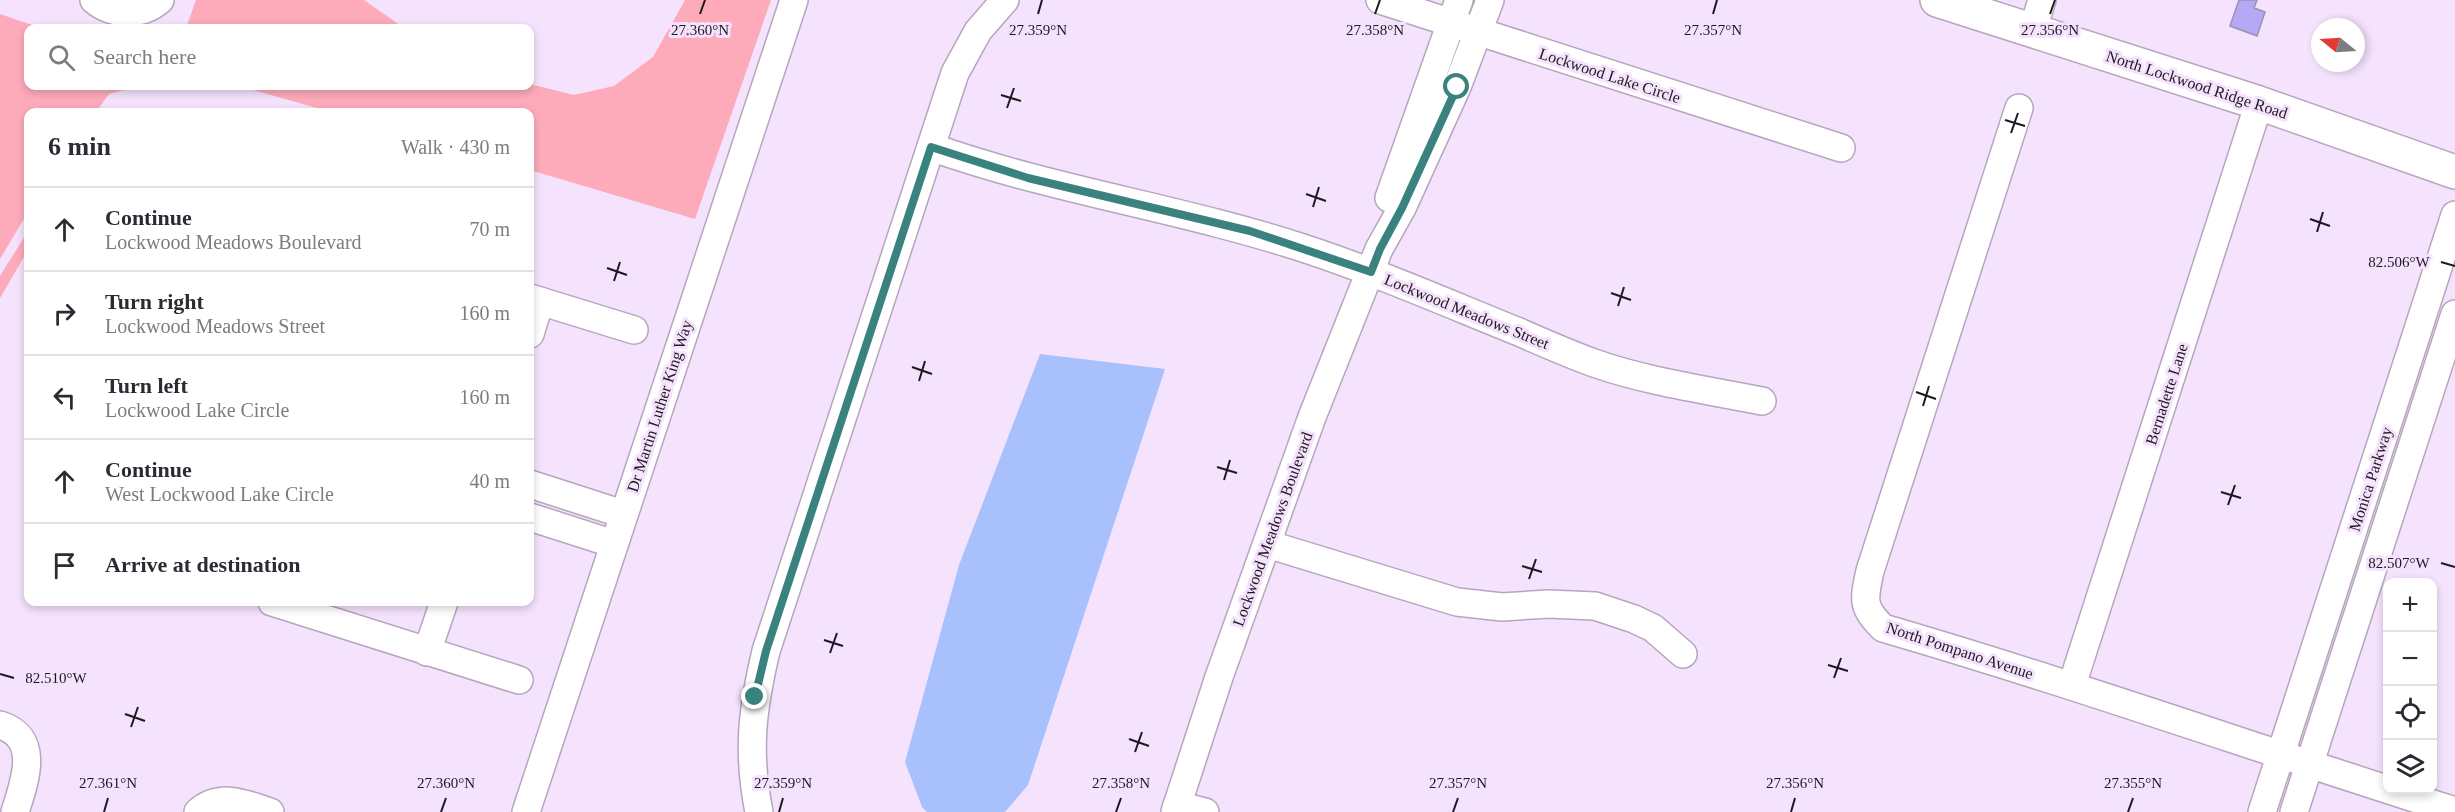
<!DOCTYPE html>
<html lang="en">
<head>
<meta charset="utf-8">
<style>
  :root { --surface:#fff; --page:#f2f2f3; --text:#2b2b33; --muted:#7c7c81; --line:#e1e1e2 }
  body { margin:0; font-family:Georgia,serif; background:var(--page); color:var(--text) }
  .controls { position:absolute; right:18px; bottom:18px; display:grid; overflow:hidden; border-radius:12px; box-shadow:0 3px 9px #0003 }
  .controls button { width:54px; height:54px; display:grid; place-items:center; padding:0; border:0; border-bottom:2px solid var(--line); background:var(--surface); color:var(--text); font:30px sans-serif }
  .compass { position:absolute; left:2311px; top:18px; width:54px; height:54px; border-radius:50%; background:var(--surface); box-shadow:0 3px 9px #0003; rotate:288deg }
  .stop { position:absolute; width:18px; height:18px; margin:-14px; border:4px solid #3a827e; border-radius:50%; background:#fff }
  .stop.end { background:#3a827e; border-color:#fff; box-shadow:0 2px 6px #0008 }
  .list { margin:0; padding:0; list-style:none }
  h2 { display:flex; justify-content:space-between; align-items:center; height:78px; margin:0; padding:0 24px; font-size:26px }
  h2 small { font-size:20px; font-weight:400; color:var(--muted) }
  .list li { display:grid; grid-template-columns:39px 1fr auto; gap:18px; align-items:center; box-sizing:border-box; height:84px; padding:0 24px; border-top:2px solid var(--line) }
  .list b { display:block; font-size:22px; white-space:nowrap }
  .list p { margin:0; font-size:20px; white-space:nowrap; color:var(--muted) }
  .list em { font-size:20px; font-style:normal; color:var(--muted) }
  .icon { flex:none; width:33px; height:33px; fill:none; stroke:currentColor; stroke-width:2; stroke-linecap:round; stroke-linejoin:round }
  .map { position:relative; flex:none; width:2455px; height:812px; overflow:hidden }
  .search { position:absolute; background:var(--surface); box-shadow:0 3px 9px #0003; left:24px; top:24px; width:510px; height:66px; display:flex; align-items:center; gap:15px; box-sizing:border-box; padding:0 21px; border-radius:12px; color:var(--muted); font-size:22px }
  .panel { position:absolute; background:var(--surface); box-shadow:0 3px 9px #0003; left:24px; top:108px; width:510px; height:498px; border-radius:12px }
  .map>svg:first-child { display:block }
  .green { fill:#fdabba }
  .water { fill:#a8c1fc }
  .building { fill:#b5a8f5; stroke:#9793af; stroke-width:1.5 }
  .lines { fill:none; stroke-linecap:round; stroke-linejoin:round }
  .minor-casing { stroke:#b7a5be; stroke-width:30 }
  .major-casing { stroke:#b7a5be; stroke-width:36 }
  .minor { stroke:#fff; stroke-width:27 }
  .major { stroke:#fff; stroke-width:33 }
  .route { stroke:#3a827e; stroke-width:8 }
  .ticks { fill:none; stroke:#1f1821; stroke-width:2 }
  .labels { text-anchor:middle; stroke-width:6; stroke-linejoin:round; paint-order:stroke }
  .street-label { font-size:16px; fill:#1f1821; stroke:#f5e2fc }
  .ticks-label { font-size:15px; text-anchor:middle; fill:#1f1821; stroke:#f5e2fc; stroke-width:6; stroke-linejoin:round; paint-order:stroke }
</style>
</head>
<body>
<div class="map">
<svg width="2455" height="812" viewBox="0 0 2455 812">
  <rect width="100%" height="100%" fill="#f5e2fc"/>
  <g class="green">
    <polygon points="196,0 364,0 404,28 186,28"/>
    <polygon points="685,0 771,0 695,219 530,170 530,112 331,112 239,86 530,84 574,95 614,86 653,57"/>
    <polygon points="0,14 41,28 28,28 28,86 139,86 109,94 96,112 28,112 28,212 0,259"/>
    <polygon points="28,231 28,250 0,298 0,276"/>
  </g>
  <polygon class="water" points="1040,354 1165,369 1028,785 1005,812 927,812 922,807 905,762 959,565"/>
  <polygon class="building" points="2239,0 2257,0 2254,8 2265,12 2257,36 2230,26"/>
  <g class="lines">
    <g class="minor-casing">
      <g id="minor">
        <path d="M 94,0 C 113,16 142,16 160,0"/>
        <polyline points="1380,0 1841,148"/>
        <polyline points="2032,32 2042,0"/>
        <path d="M 2019,108 L 1870,571 C 1864,599 1861,607 1883,628 C 2075,684 2264,751 2455,811"/>
        <path d="M 931,147 C 1052,190 1180,208 1303,248 C 1376,272 1447,303 1519,332 C 1544,343 1569,354 1594,363 C 1648,382 1707,390 1762,401"/>
        <polyline points="1389,198 1459,0"/>
        <polyline points="530,298 634,330"/>
        <polyline points="530,334 540,301"/>
        <polyline points="530,484 623,514"/>
        <polyline points="530,517 614,544"/>
        <polyline points="1267,544 1457,602 1502,607 1548,604 1595,606 1634,619 1653,628 1683,654"/>
        <polyline points="272,602 519,680"/>
        <polyline points="427,652 444,602"/>
        <polyline points="2072,685 2259,103"/>
        <path d="M 0,725 C 42,738 24,783 15,812"/>
        <polyline points="1177,805 1205,812"/>
        <path d="M 198,812 C 221,792 245,804 270,812"/>
        <polyline points="526,812 794,0"/>
        <path d="M 759,812 C 747,752 752,710 766,651 L 955,73 L 978,31 L 1005,0"/>
        <polyline points="1175,812 1219,677 1312,417 1379,249 1402,208 1457,87 1490,0"/>
        <polyline points="2262,812 2455,215"/>
        <polyline points="2294,812 2455,314"/>
      </g>
    </g>
    <g class="major-casing">
      <polyline id="major" points="1937,0 2259,103 2455,172"/>
    </g>
    <use href="#minor" class="minor"/>
    <use href="#major" class="major"/>
  </g>
  <g class="lines">
    <polyline class="route" points="755,697 766,651 931,147 1028,178 1250,231 1371,272 1380,249 1402,208 1457,87"/>
  </g>
  <path class="ticks" d="M 700,14 L 705,0M 1038,14 L 1042,0M 1375,14 L 1380,0M 1713,14 L 1717,0M 2050,14 L 2055,0M 1001,95 L 1021,101M 1007,108 L 1014,88M 2005,120 L 2025,126M 2011,133 L 2018,113M 1306,194 L 1326,201M 1313,207 L 1319,187M 2310,219 L 2330,226M 2317,232 L 2323,212M 2441,262 L 2455,266M 607,268 L 627,275M 614,281 L 620,262M 1611,293 L 1631,300M 1618,306 L 1624,287M 912,367 L 932,374M 919,381 L 925,361M 1916,392 L 1936,399M 1923,406 L 1929,386M 1217,467 L 1237,473M 1224,480 L 1230,460M 2221,492 L 2241,498M 2228,505 L 2235,485M 2441,563 L 2455,567M 1522,566 L 1542,572M 1529,579 L 1536,559M 824,640 L 843,646M 830,653 L 837,633M 1828,665 L 1848,671M 0,674 L 14,678M 1834,678 L 1841,658M 125,714 L 145,721M 131,727 L 138,707M 1129,739 L 1149,746M 1135,752 L 1142,732M 104,812 L 108,798M 441,812 L 446,798M 779,812 L 783,798M 1116,812 L 1121,798M 1453,812 L 1458,798M 1791,812 L 1795,798M 2128,812 L 2133,798"/>
  <g class="labels">
    <g class="street-label">
      <text transform="translate(1610 75) rotate(18)" y="6">Lockwood Lake Circle</text>
      <text transform="translate(2197 84) rotate(18)" y="6">North Lockwood Ridge Road</text>
      <text transform="translate(1467 311) rotate(22)" y="6">Lockwood Meadows Street</text>
      <text transform="translate(2166 394) rotate(-72)" y="6">Bernadette Lane</text>
      <text transform="translate(659 406) rotate(-72)" y="6">Dr Martin Luther King Way</text>
      <text transform="translate(2370 479) rotate(-72)" y="6">Monica Parkway</text>
      <text transform="translate(1272 529) rotate(-70)" y="6">Lockwood Meadows Boulevard</text>
      <text transform="translate(1960 650) rotate(18)" y="6">North Pompano Avenue</text>
    </g>
  </g>
  <g class="ticks-label">
    <text x="700" y="35">27.360°N</text>
    <text x="1038" y="35">27.359°N</text>
    <text x="1375" y="35">27.358°N</text>
    <text x="1713" y="35">27.357°N</text>
    <text x="2050" y="35">27.356°N</text>
    <text x="2399" y="267">82.506°W</text>
    <text x="2399" y="568">82.507°W</text>
    <text x="56" y="683">82.510°W</text>
    <text x="446" y="788">27.360°N</text>
    <text x="783" y="788">27.359°N</text>
    <text x="1795" y="788">27.356°N</text>
    <text x="108" y="788">27.361°N</text>
    <text x="1121" y="788">27.358°N</text>
    <text x="1458" y="788">27.357°N</text>
    <text x="2133" y="788">27.355°N</text>
  </g>
</svg>
<div class="controls">
<button>+</button>
<button>−</button>
<button><svg class="icon" aria-label="locate" viewBox="0 0 24 24"><circle cx="12" cy="12" r="6"/><path d="M12 2v4M12 18v4M2 12h4M18 12h4"/></svg></button>
<button><svg class="icon" aria-label="layers" viewBox="0 0 24 24"><path d="M12 4l9 5-9 5-9-5zM3 14l9 5 9-5"/></svg></button>
</div>
<svg class="compass" viewBox="-18 -18 36 36"><path d="M0-13l5 13h-10z" fill="#e53935"/><path d="M0 13l5-13h-10z" fill="#7c7c81"/></svg>
<div class="stop" style="left:1457px;top:87px"></div>
<div class="stop end" style="left:755px;top:697px"></div>
<div class="search"><svg class="icon" aria-label="search" viewBox="0 0 24 24"><circle cx="10" cy="10" r="6"/><path d="M15 15l6 6"/></svg>Search here</div>
<section class="panel">
<h2>6 min<small>Walk · 430 m</small></h2>
<ul class="list">
<li><svg class="icon" aria-label="ahead" viewBox="0 0 24 24"><path d="M12 20V5M6 11l6-6 6 6"/></svg><div><b>Continue</b><p>Lockwood Meadows Boulevard</p></div><em>70 m</em></li>
<li><svg class="icon" aria-label="right" viewBox="0 0 24 24"><path d="M7 20v-9h11M14 6l5 5-5 5"/></svg><div><b>Turn right</b><p>Lockwood Meadows Street</p></div><em>160 m</em></li>
<li><svg class="icon" aria-label="left" viewBox="0 0 24 24"><path d="M17 20v-9H6M10 6l-5 5 5 5"/></svg><div><b>Turn left</b><p>Lockwood Lake Circle</p></div><em>160 m</em></li>
<li><svg class="icon" aria-label="ahead" viewBox="0 0 24 24"><path d="M12 20V5M6 11l6-6 6 6"/></svg><div><b>Continue</b><p>West Lockwood Lake Circle</p></div><em>40 m</em></li>
<li><svg class="icon" aria-label="arrive" viewBox="0 0 24 24"><path d="M6 21V4h12l-3 4 3 4H6"/></svg><div><b>Arrive at destination</b></div></li>
</ul>
</section>
</div>
</body>
</html>
